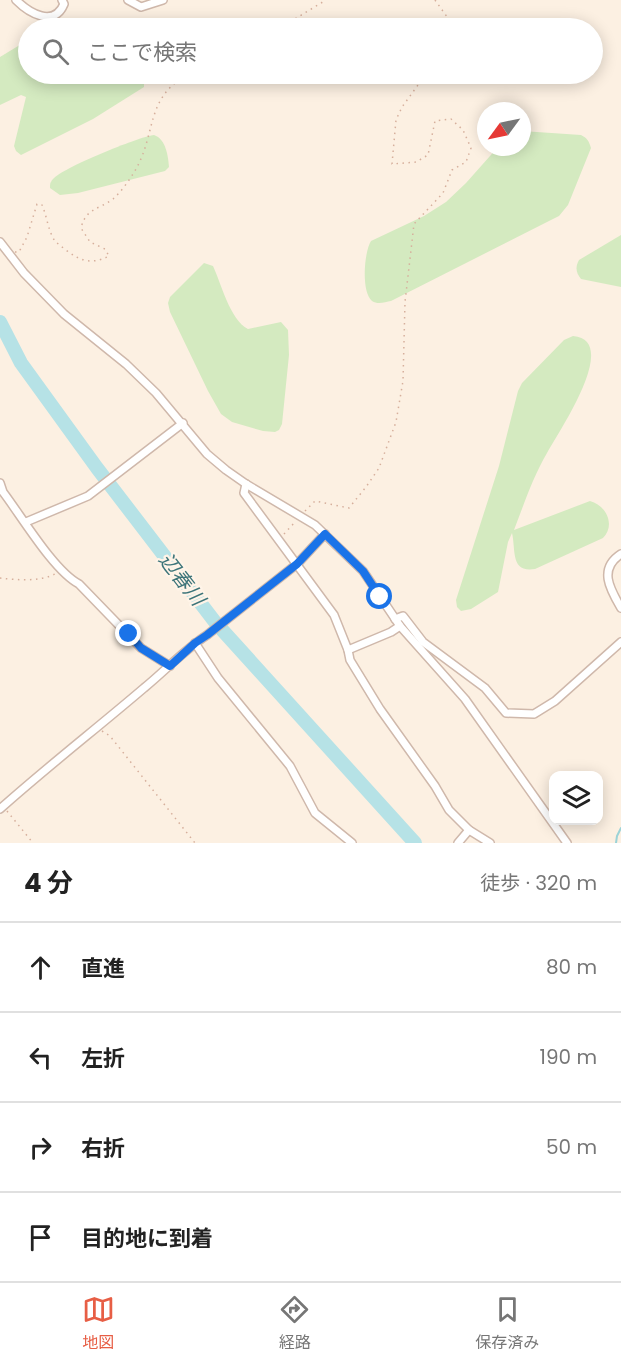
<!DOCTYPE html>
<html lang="ja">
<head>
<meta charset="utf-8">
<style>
  :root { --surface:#fff; --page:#f6f6f6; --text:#222; --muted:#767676; --line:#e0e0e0; --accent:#e75e45 }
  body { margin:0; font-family:Poppins,"Noto Sans JP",sans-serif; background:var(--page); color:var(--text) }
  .controls { position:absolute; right:18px; bottom:18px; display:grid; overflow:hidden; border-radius:12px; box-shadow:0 3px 15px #0003 }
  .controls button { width:54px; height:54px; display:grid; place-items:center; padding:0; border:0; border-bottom:2px solid var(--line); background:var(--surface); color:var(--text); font:30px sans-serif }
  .compass { position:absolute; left:477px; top:102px; width:54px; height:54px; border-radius:50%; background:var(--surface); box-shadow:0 3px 15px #0003; rotate:237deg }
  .stop { position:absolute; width:18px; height:18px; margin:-14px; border:4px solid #1a73e8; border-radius:50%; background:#fff }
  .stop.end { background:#1a73e8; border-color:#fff; box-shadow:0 2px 6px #0008 }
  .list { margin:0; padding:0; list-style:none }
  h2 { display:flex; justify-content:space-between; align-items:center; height:78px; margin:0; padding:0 24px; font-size:26px }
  h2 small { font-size:20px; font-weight:400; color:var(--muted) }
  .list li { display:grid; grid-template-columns:39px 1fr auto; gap:18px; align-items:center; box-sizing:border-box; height:90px; padding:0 24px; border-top:2px solid var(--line) }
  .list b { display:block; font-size:22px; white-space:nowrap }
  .list em { font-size:20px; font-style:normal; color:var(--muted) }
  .icon { flex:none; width:33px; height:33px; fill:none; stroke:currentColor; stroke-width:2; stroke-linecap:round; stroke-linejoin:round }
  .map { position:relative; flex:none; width:621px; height:843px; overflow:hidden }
  .search { position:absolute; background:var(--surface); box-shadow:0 3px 15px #0003; left:18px; right:18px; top:18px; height:66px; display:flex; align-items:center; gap:15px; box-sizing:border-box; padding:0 21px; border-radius:33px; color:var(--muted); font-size:22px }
  .sheet { height:438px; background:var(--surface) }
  nav { display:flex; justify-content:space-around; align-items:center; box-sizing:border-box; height:84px; border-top:2px solid var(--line); background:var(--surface); font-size:16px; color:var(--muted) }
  nav a { display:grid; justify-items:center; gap:3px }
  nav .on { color:var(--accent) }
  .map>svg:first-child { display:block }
  .green { fill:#d4eac0 }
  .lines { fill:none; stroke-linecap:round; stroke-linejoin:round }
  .stream { stroke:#9cd3d7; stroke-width:2 }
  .river { stroke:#b6e2e6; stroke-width:14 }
  .minor-casing { stroke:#cfb8ab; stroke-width:10 }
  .path { stroke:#d6af9c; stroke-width:1.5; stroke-dasharray:1.5 4.5; stroke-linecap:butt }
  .minor { stroke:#fff; stroke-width:7 }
  .route { stroke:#1a73e8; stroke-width:8 }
  .labels { text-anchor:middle; stroke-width:4.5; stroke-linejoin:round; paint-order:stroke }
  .water-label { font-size:20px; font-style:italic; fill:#3c7479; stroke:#fff4e8 }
</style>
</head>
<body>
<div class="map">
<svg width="621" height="843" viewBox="0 0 621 843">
  <rect width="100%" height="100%" fill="#fcf0e2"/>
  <g class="green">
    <polygon points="28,40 28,74 137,74 144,81 144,87 93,119 21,155 16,151 14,146 26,97 21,95 0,105 0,57"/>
    <path d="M 522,131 L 581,135 C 587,138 589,141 591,148 L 568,205 L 559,216 L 551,220 L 391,301 C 385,302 378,305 372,301 C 361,292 364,252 371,241 L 424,216 L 446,202 L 466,183 L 498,147 L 522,147 Z"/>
    <path d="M 154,135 C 166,139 168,156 169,167 L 165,171 L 78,193 L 60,195 L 50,188 C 50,183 50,183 53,179 C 62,168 138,137 154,135 Z"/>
    <path d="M 621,235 L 621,287 L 581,279 C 576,273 575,267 579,260 Z"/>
    <path d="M 204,263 L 213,266 C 221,283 230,320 248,329 L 281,322 L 288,330 L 289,355 L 282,424 L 279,430 L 275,432 L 263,431 L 232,422 L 221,414 L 208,391 L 170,312 L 168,303 L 170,297 Z"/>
    <path d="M 573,336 C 621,340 560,430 547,453 C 533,477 524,504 514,530 L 590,501 C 606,505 616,525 603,538 L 535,569 C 510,573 516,550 512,533 L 508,542 L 498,592 L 471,609 L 461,611 L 457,607 L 456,600 L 499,466 L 518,391 L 522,383 L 564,340 Z"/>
  </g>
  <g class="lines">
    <polyline class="stream" points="616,843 617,836 621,828"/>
    <polyline class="river" points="0,322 21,363 97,468 215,622 415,843"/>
    <g class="minor-casing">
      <g id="minor">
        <path d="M 16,0 C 29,13 54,28 64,4 L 62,0"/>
        <polyline points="128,0 141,7 163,0"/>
        <polyline points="0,242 24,273 64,314 126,364 156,393 207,454 226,470 246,484 315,525 363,571 400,626 465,699 567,843"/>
        <path d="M 0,483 L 3,492 C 22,517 54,571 79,584 L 141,648 L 170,666"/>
        <polyline points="246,484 244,493 334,615 348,650 350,660 380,709 435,786 449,810 469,830 490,843"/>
        <polyline points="26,522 88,496 183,423"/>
        <path d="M 621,554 C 598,569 610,589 621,608"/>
        <polyline points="395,619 403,616 423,642 485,688 506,713 534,714 555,701 621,642"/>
        <polyline points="195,643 218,678 290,766 315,813 352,843"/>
        <polyline points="348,650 391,632 400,626"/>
        <path d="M 0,809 C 47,767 96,729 144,688 C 165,671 184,650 207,635 L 297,564 L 325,534"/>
        <polyline points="458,843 469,830"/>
      </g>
    </g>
    <g class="path">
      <polyline points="435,0 450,21 448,28"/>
      <polyline points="280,28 326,0"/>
      <path d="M 15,252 L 19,252 L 27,237 L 37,204 L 42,205 C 47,216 48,231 55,241 C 58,244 62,247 66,250 C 80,261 92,265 109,256 L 105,249 L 90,242 L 81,228 C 86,208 98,210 113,199 C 120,193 128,182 133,174 C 158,135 143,98 189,74"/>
      <polyline points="305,511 315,501 349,508 366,487 379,468 396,422 403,381 405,302 414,224 443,193 452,170 466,162 471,148 463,130 451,119 435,121 428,155 416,162 392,164 396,120 402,107 426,74"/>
      <polyline points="284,534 295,522"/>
      <path d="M 0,578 C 17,580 39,582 55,574"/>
      <polyline points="102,731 110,736 195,843"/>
      <polyline points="7,811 33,843"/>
    </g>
    <use href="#minor" class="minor"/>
  </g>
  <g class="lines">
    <polyline class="route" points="129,634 141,648 170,666 195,643 207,635 297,564 325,534 363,571 380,597"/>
  </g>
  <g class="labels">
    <g class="water-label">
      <text transform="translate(182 579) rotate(52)" y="7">辺春川</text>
    </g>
  </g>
</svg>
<div class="controls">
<button><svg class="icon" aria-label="layers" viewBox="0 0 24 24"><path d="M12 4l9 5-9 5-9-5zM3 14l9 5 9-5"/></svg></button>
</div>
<svg class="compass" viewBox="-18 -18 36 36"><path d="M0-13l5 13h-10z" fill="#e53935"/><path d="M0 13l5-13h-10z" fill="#767676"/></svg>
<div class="stop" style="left:380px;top:597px"></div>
<div class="stop end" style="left:129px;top:634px"></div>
<div class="search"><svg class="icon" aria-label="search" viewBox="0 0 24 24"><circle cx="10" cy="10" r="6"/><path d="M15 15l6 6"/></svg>ここで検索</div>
</div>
<section class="sheet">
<h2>4 分<small>徒歩 · 320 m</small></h2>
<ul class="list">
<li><svg class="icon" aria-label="ahead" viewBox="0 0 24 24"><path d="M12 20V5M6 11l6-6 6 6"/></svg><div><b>直進</b></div><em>80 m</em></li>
<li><svg class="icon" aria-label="left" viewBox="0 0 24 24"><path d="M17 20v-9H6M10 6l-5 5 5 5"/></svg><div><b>左折</b></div><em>190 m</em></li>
<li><svg class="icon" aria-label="right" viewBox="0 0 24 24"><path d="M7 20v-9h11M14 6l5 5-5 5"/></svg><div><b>右折</b></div><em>50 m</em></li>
<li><svg class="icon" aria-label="arrive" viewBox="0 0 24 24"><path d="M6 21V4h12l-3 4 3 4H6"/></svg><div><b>目的地に到着</b></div></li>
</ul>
</section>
<nav>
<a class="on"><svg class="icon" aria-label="map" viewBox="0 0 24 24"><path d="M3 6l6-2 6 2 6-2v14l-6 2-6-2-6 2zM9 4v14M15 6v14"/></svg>地図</a>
<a><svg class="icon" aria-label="directions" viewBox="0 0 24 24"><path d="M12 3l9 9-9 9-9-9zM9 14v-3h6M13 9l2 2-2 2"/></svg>経路</a>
<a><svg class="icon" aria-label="saved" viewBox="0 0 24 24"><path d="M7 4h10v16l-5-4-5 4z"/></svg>保存済み</a>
</nav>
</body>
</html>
